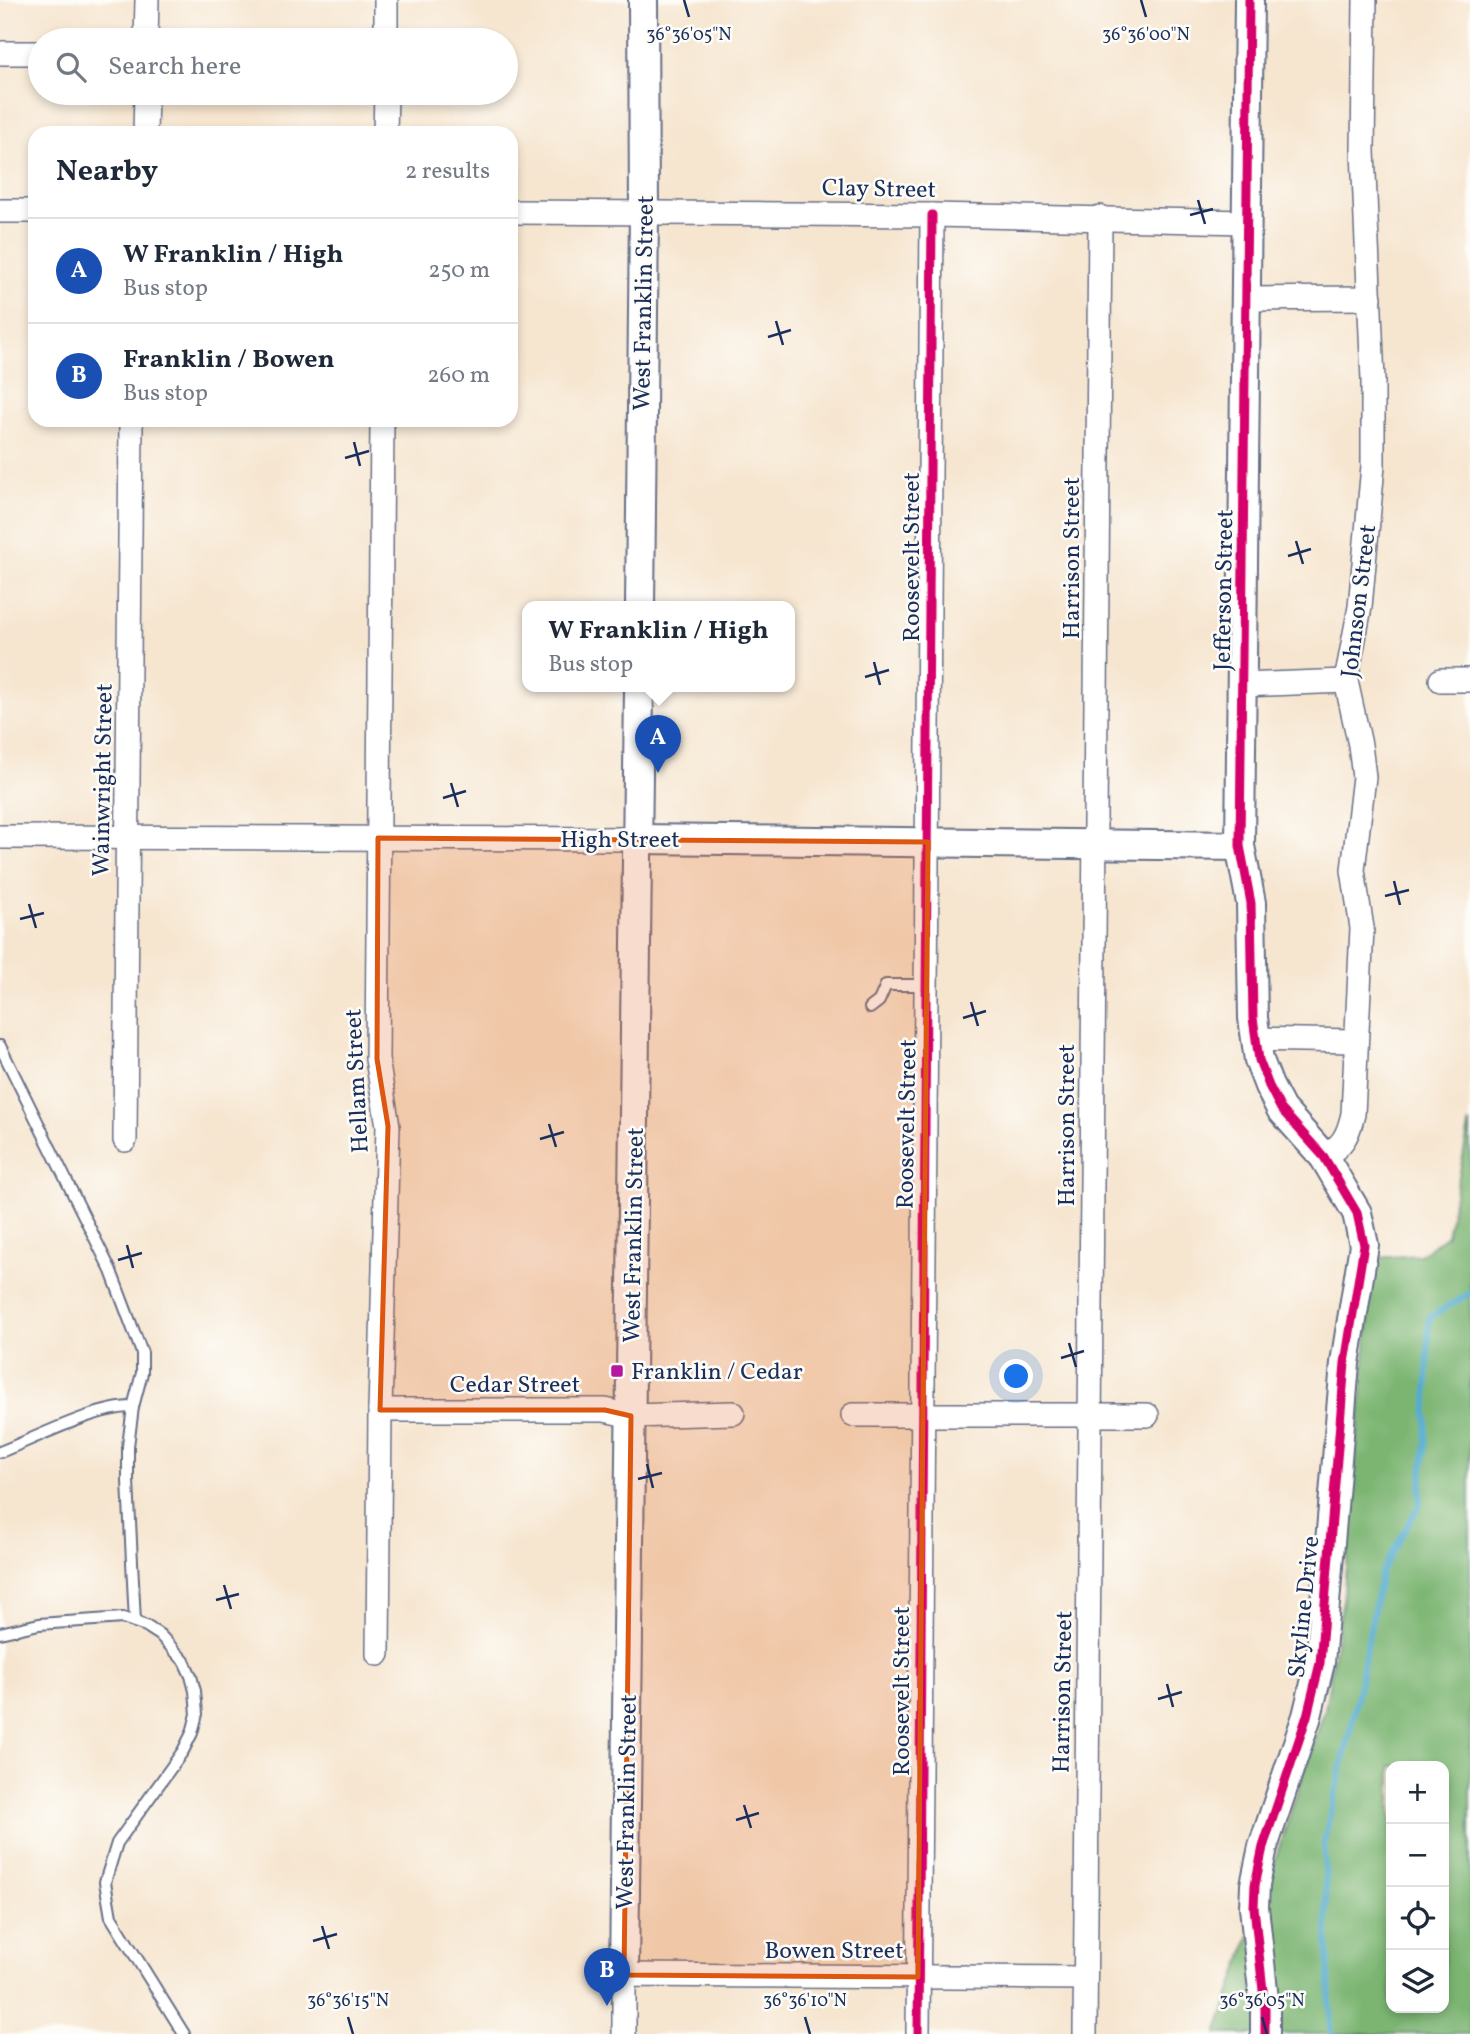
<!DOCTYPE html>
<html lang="en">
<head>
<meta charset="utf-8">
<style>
  :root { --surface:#fff; --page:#f6f6f7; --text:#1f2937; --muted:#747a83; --line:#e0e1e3; --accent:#b5179e }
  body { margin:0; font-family:Vollkorn,serif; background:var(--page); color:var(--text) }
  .controls { position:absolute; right:21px; bottom:21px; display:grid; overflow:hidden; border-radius:14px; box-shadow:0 4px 10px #0003 }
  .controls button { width:63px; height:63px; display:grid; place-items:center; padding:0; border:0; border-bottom:2px solid var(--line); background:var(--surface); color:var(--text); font:35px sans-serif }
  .you { position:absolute; left:1017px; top:1377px; width:24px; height:24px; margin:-18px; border:5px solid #fff; border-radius:50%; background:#1a73e8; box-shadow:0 0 0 10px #1a73e833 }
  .badge { display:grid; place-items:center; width:46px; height:46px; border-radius:50%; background:var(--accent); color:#fff; font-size:23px; font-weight:700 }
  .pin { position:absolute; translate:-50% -58px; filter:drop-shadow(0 2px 4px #0008) }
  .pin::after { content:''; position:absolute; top:37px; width:24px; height:21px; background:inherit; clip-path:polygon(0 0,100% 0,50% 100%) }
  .popup { position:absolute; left:522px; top:601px; width:273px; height:91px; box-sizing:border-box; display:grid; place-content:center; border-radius:14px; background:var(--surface); filter:drop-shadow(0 2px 5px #0005); font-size:23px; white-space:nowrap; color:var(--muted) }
  .popup b { font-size:26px; color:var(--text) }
  .popup::after { content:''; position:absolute; left:50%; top:100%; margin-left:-14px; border:14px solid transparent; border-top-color:var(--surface) }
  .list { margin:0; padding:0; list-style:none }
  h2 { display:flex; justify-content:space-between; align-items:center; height:91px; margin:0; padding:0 28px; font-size:30px }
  h2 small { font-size:23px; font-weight:400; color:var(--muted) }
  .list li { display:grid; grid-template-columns:46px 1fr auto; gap:21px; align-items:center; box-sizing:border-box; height:105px; padding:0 28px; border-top:2px solid var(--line) }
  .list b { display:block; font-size:26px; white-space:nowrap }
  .list p { margin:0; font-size:23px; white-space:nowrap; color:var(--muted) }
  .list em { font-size:23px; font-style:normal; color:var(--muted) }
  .icon { flex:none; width:38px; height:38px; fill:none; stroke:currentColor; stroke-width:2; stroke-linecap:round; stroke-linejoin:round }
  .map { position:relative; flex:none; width:1470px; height:2034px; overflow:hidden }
  .search { position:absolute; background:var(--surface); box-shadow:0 4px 10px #0003; left:28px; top:28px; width:490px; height:77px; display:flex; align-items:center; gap:18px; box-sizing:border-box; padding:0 24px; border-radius:38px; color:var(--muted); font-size:26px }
  .panel { position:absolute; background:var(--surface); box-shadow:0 4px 10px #0003; left:28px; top:126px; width:490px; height:301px; border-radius:21px }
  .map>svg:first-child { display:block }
  .forest { fill:#7cb572; stroke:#4c7268; stroke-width:2; fill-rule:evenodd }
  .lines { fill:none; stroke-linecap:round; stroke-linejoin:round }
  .stream { stroke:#52abcf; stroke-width:6 }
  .service-casing { stroke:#686f86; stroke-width:14 }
  .minor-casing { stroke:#686f86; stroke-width:26 }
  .tertiary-casing { stroke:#686f86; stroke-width:32 }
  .service { stroke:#fff; stroke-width:10 }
  .minor { stroke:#fff; stroke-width:23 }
  .tertiary { stroke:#fff; stroke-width:28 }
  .cycleway-casing { stroke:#fdfcf7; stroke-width:13 }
  .cycleway { stroke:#d6006c; stroke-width:9 }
  .marked { fill:#de5710; fill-opacity:0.2; stroke:#de5710; stroke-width:5; stroke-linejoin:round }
  .ticks { fill:none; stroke:#1b2f5e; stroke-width:2.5 }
  .poi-dot { fill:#b5179e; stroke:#fdfcf7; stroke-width:2.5 }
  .labels { text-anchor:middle; stroke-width:5; stroke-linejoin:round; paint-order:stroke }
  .street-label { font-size:24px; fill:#1b2f5e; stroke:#fdfcf7 }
  .poi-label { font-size:24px; fill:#1b2f5e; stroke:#fdfcf7; text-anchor:start }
  .ticks-label { font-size:18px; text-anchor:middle; fill:#1b2f5e; stroke:#fdfcf7; stroke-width:5; stroke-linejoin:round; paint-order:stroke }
</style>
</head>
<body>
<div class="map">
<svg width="1470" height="2034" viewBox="0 0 1470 2034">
  <rect width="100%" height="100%" fill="#fdfcf7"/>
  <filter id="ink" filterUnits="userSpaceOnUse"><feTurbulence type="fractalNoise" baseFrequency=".0143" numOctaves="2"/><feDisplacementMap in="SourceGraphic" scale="14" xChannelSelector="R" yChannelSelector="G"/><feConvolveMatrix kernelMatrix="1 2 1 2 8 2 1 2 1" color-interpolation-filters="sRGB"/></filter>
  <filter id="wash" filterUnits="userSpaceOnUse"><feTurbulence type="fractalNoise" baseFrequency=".00686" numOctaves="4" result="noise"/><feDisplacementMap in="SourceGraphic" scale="28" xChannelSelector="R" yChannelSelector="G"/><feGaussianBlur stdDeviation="1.57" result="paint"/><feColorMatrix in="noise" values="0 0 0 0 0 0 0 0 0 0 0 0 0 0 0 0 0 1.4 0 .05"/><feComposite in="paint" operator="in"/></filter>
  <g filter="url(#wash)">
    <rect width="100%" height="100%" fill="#f6e5cf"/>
    <path class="forest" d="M 1470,1122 L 1470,2034 L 1217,2034 L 1325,1709 L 1343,1599 L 1374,1258 L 1420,1255 L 1447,1235 ZM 1391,1766 L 1444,1766 L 1444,2008 L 1391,2008 Z"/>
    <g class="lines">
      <polyline class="stream" points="1331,2034 1324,1841 1352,1723 1381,1573 1419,1505 1426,1441 1429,1318 1470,1293"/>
    </g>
  </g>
  <g filter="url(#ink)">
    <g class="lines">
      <g class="service-casing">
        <g id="service">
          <polyline points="870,1008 879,1001 886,985 927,985"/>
          <polyline points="0,1046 111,1271 142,1353 142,1373 133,1407 128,1446 128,1481 135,1622"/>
          <path d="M 0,1452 C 36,1438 97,1406 133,1407"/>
          <polyline points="0,1633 39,1624 123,1618 146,1626 160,1635 184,1661 191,1676 195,1691 197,1714 192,1733 183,1751 117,1843 105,1882 111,1917 184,2034"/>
        </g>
      </g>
      <g class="minor-casing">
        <g id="minor">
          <polyline points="146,40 147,0"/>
          <polyline points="386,40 386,0"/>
          <polyline points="0,53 40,53"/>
          <polyline points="145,133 146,93"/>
          <polyline points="385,133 386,93"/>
          <polyline points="0,211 35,211"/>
          <polyline points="511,212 932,215 1246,222"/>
          <polyline points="1245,299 1370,298"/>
          <polyline points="1441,680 1470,680"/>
          <polyline points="1242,685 1346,681"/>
          <polyline points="0,837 637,839"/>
          <polyline points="1255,1039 1355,1041"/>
          <polyline points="125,1140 131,420"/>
          <path d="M 1324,1157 C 1343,1145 1348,1136 1353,1114 L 1362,928 L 1353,870 L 1364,777 L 1360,745 L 1346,681 L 1360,607 L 1373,466 L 1373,380 L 1363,151 L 1365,0"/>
          <polyline points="380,1410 605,1410 631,1416 733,1413"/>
          <polyline points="853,1415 1147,1415"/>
          <polyline points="378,1654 380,1410 388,1126 377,1059 382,420"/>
          <polyline points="624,2034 624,1975 1085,1978"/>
          <polyline points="918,2034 932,215"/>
          <polyline points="1085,2034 1100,217"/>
        </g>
      </g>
      <g class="tertiary-casing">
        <g id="tertiary">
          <polyline points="1249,0 1240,846 1251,903 1253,1018 1259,1060 1269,1086 1281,1109 1324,1157 1357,1213 1364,1245 1345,1363 1320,1663 1307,1716 1263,1847 1255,1885 1254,1907 1265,2009 1265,2034"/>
          <polyline points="640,607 644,212 643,0"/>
          <polyline points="637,839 1240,846"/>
          <polyline points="624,1975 639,687"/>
        </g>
      </g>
      <use href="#service" class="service"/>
      <use href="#minor" class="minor"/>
      <use href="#tertiary" class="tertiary"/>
      <g class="cycleway-casing">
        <g id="cycleway">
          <polyline points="1249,0 1240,846 1251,903 1253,1018 1259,1060 1269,1086 1281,1109 1324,1157 1357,1213 1364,1245 1345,1363 1320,1663 1307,1716 1263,1847 1255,1885 1254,1907 1265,2009 1265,2034"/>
          <polyline points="918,2034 932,215"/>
        </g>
      </g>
      <use href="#cycleway" class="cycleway"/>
    </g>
  </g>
  <path class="marked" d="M 378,838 L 928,842 L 918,1977 L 624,1975 L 631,1416 L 605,1410 L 380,1410 L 388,1126 L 377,1059 Z"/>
  <path class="ticks" d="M 684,0 L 689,17M 1141,0 L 1146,17M 1198,200 L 1205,224M 1190,215 L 1213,209M 776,321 L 783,345M 768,337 L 791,330M 354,442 L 360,466M 345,458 L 369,451M 1296,541 L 1303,564M 1288,556 L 1311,549M 874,662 L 880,685M 865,677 L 889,670M 451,783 L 458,807M 443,798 L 466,791M 1394,881 L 1400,905M 1385,896 L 1409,890M 29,904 L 36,928M 20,919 L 44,913M 971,1002 L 978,1026M 963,1018 L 986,1011M 549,1124 L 556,1147M 540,1139 L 564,1132M 127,1245 L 133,1268M 118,1260 L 142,1253M 1069,1343 L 1076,1367M 1061,1358 L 1084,1351M 647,1464 L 653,1488M 638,1479 L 662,1473M 224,1585 L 231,1609M 216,1600 L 239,1594M 1167,1684 L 1173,1707M 1158,1699 L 1182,1692M 744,1805 L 751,1828M 736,1820 L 759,1813M 322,1926 L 329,1949M 313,1941 L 337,1934M 348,2017 L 353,2034M 805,2017 L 810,2034M 1262,2017 L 1267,2034"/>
  <rect class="poi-dot" x="610" y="1364" width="14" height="14" rx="3.5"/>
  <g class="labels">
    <g class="street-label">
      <text transform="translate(879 188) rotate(1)" y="8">Clay Street</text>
      <text transform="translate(643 303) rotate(-89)" y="8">West Franklin Street</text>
      <text transform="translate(911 557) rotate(-90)" y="8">Roosevelt Street</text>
      <text transform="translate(1071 558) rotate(-90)" y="8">Harrison Street</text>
      <text transform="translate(1223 590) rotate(-89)" y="8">Jefferson Street</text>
      <text transform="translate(1358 601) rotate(-83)" y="8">Johnson Street</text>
      <text transform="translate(102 780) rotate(-89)" y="8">Wainwright Street</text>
      <text x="620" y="847">High Street</text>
      <text transform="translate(356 1081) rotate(-93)" y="8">Hellam Street</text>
      <text transform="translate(906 1124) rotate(-89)" y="8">Roosevelt Street</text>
      <text transform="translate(1066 1125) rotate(-90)" y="8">Harrison Street</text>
      <text transform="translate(633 1235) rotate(-89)" y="8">West Franklin Street</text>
      <text x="515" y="1392">Cedar Street</text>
      <text transform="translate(1303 1607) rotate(-84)" y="8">Skyline Drive</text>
      <text transform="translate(901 1691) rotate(-90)" y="8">Roosevelt Street</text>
      <text transform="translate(1062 1692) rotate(-89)" y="8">Harrison Street</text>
      <text transform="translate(626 1802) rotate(-89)" y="8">West Franklin Street</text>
      <text x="834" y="1958">Bowen Street</text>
    </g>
    <g class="poi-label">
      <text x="631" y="1379">Franklin / Cedar</text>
    </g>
  </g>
  <g class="ticks-label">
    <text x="689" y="40">36°36'05"N</text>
    <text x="1146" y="40">36°36'00"N</text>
    <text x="348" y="2006">36°36'15"N</text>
    <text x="805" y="2006">36°36'10"N</text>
    <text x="1262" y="2006">36°36'05"N</text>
  </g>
</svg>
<div class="controls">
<button>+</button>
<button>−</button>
<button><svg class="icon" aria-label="locate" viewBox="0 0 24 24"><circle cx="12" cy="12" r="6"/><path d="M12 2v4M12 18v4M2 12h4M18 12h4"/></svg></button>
<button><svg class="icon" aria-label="layers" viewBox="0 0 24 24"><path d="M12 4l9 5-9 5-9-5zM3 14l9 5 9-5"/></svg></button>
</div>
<div class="you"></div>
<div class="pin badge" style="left:658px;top:773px;background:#1a4fb4">A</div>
<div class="popup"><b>W Franklin / High</b>Bus stop</div>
<div class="pin badge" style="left:607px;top:2006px;background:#1a4fb4">B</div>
<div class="search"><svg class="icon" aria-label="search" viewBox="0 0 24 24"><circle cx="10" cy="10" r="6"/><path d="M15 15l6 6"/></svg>Search here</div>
<section class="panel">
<h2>Nearby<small>2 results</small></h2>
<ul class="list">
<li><span class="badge" style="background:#1a4fb4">A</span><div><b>W Franklin / High</b><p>Bus stop</p></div><em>250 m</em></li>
<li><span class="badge" style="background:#1a4fb4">B</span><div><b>Franklin / Bowen</b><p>Bus stop</p></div><em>260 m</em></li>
</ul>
</section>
</div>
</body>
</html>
